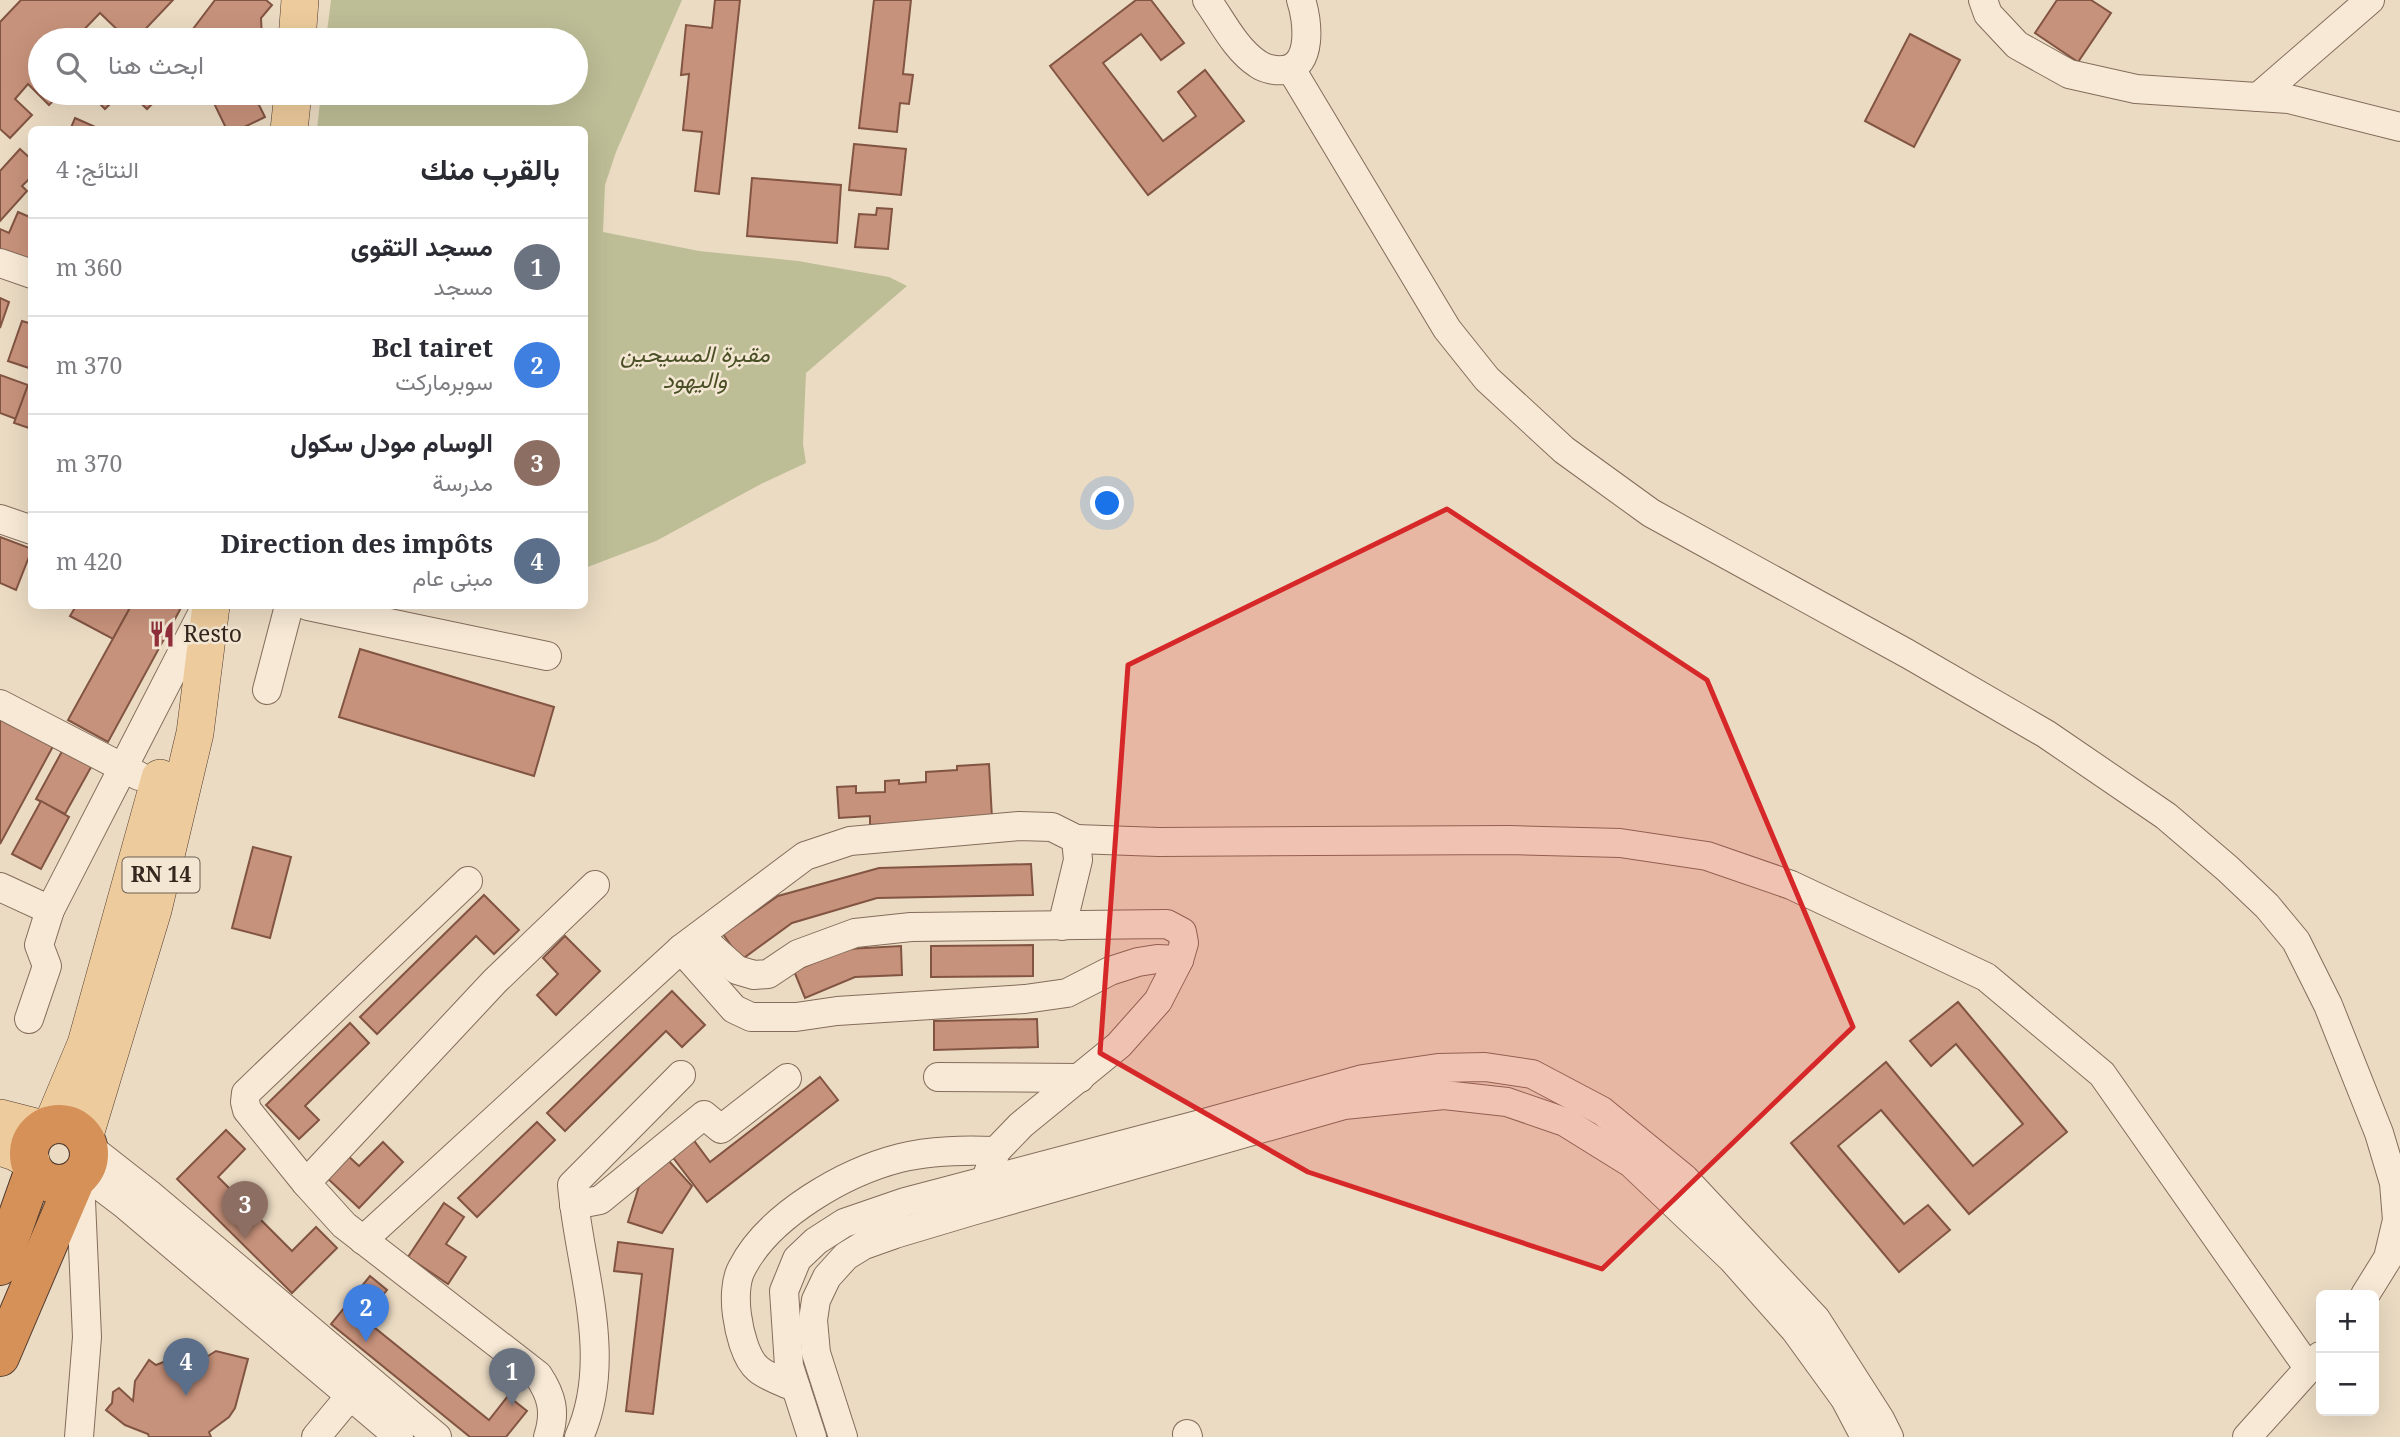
<!DOCTYPE html>
<html lang="ar">
<head>
<meta charset="utf-8">
<style>
  :root { --surface:#fff; --page:#f2f2f3; --text:#2b2b33; --muted:#7c7c81; --line:#e1e1e2; --accent:#7c3aed }
  body { margin:0; font-family:"Noto Serif",Vazirmatn,serif; background:var(--page); color:var(--text); direction:rtl }
  .controls { position:absolute; right:21px; bottom:21px; display:grid; overflow:hidden; border-radius:10px; box-shadow:0 7px 28px #0002 }
  .controls button { width:63px; height:63px; display:grid; place-items:center; padding:0; border:0; border-bottom:2px solid var(--line); background:var(--surface); color:var(--text); font:35px sans-serif }
  .you { position:absolute; left:1108px; top:504px; width:24px; height:24px; margin:-18px; border:5px solid #fff; border-radius:50%; background:#1a73e8; box-shadow:0 0 0 10px #1a73e833 }
  .badge { display:grid; place-items:center; width:46px; height:46px; border-radius:50%; background:var(--accent); color:#fff; font-size:23px; font-weight:700 }
  .pin { position:absolute; translate:-50% -58px; filter:drop-shadow(0 2px 4px #0008) }
  .pin::after { content:''; position:absolute; top:37px; width:24px; height:21px; background:inherit; clip-path:polygon(0 0,100% 0,50% 100%) }
  .list { margin:0; padding:0; list-style:none }
  h2 { display:flex; justify-content:space-between; align-items:center; height:91px; margin:0; padding:0 28px; font-size:30px }
  h2 small { font-size:23px; font-weight:400; color:var(--muted) }
  .list li { display:grid; grid-template-columns:46px 1fr auto; gap:21px; align-items:center; box-sizing:border-box; height:98px; padding:0 28px; border-top:2px solid var(--line) }
  .list b { display:block; font-size:26px; white-space:nowrap }
  .list p { margin:0; font-size:23px; white-space:nowrap; color:var(--muted) }
  .list em { font-size:23px; font-style:normal; color:var(--muted) }
  .icon { flex:none; width:38px; height:38px; fill:none; stroke:currentColor; stroke-width:2; stroke-linecap:round; stroke-linejoin:round }
  .map { position:relative; flex:none; width:2400px; height:1437px; overflow:hidden; direction:ltr }
  .search { position:absolute; background:var(--surface); box-shadow:0 7px 28px #0002; left:28px; top:28px; width:560px; height:77px; display:flex; align-items:center; gap:18px; box-sizing:border-box; padding:0 24px; border-radius:38px; color:var(--muted); font-size:26px }
  .panel { position:absolute; background:var(--surface); box-shadow:0 7px 28px #0002; left:28px; top:126px; width:560px; height:483px; border-radius:10px; direction:rtl }
  .map>svg:first-child { display:block }
  .cemetery { fill:#bdbe96 }
  .building { fill:#c7927b; stroke:#825442; stroke-width:2 }
  .lines { fill:none; stroke-linecap:round; stroke-linejoin:round }
  .minor-casing { stroke:#846c5b; stroke-width:30 }
  .major-casing { stroke:#523b2f; stroke-width:38 }
  .highway-casing { stroke:#523b2f; stroke-width:40 }
  .minor { stroke:#f7e9d5; stroke-width:28 }
  .major { stroke:#edcb9c; stroke-width:37 }
  .highway { stroke:#d69158; stroke-width:38 }
  .marked { fill:#d62828; fill-opacity:0.2; stroke:#d62828; stroke-width:5; stroke-linejoin:round }
  .labels { text-anchor:middle; stroke-width:5; stroke-linejoin:round; paint-order:stroke }
  .shield { fill:#f3e6d2; stroke:#6e6054; stroke-width:2 }
  .shield-label { font-size:21px; font-weight:bold; fill:#35271e }
  .park-label { font-size:23px; font-style:italic; fill:#4a5026; stroke:#f3e6d2 }
  .poi-label { font-size:23px; fill:#35271e; stroke:#f3e6d2; text-anchor:start }
</style>
</head>
<body>
<div class="map">
<svg width="2400" height="1437" viewBox="0 0 2400 1437">
  <rect width="100%" height="100%" fill="#ebdbc3"/>
  <polygon class="cemetery" points="331,0 682,0 616,152 605,185 603,232 699,251 798,261 889,277 907,286 806,373 803,444 806,463 761,484 656,541 585,568 584,130 317,129 321,93 576,93 576,40 326,40"/>
  <g class="building">
    <polygon points="21,0 173,0 135,40 128,40 100,13 74,40 40,40 40,93 61,93 49,105 28,84 15,99 32,115 10,138 0,129 0,22"/>
    <polygon points="215,0 266,0 272,5 261,18 262,38 265,40 195,40 193,29"/>
    <polygon points="715,0 740,0 719,194 695,191 702,132 683,130 689,74 681,75 686,25 712,28"/>
    <polygon points="874,0 911,0 903,74 913,75 909,104 900,103 897,132 859,128"/>
    <polygon points="1136,0 1151,0 1184,43 1161,60 1141,34 1103,63 1163,141 1196,116 1178,92 1205,70 1244,121 1148,195 1050,66"/>
    <polygon points="2057,0 2091,0 2111,13 2078,62 2035,33"/>
    <polygon points="1910,34 1960,60 1914,147 1865,121"/>
    <polygon points="89,93 121,93 105,109"/>
    <polygon points="130,93 163,93 147,109"/>
    <polygon points="209,93 253,93 265,117 238,130 227,130"/>
    <polygon points="75,118 102,130 70,130"/>
    <polygon points="854,144 906,149 901,195 849,190"/>
    <polygon points="20,149 32,160 32,176 22,186 27,191 0,221 0,171"/>
    <polygon points="752,178 841,185 837,243 747,236"/>
    <polygon points="877,208 892,209 888,249 855,247 859,214 876,215"/>
    <polygon points="18,212 32,218 32,264 0,250 0,229 9,233"/>
    <polygon points="0,298 9,302 0,328"/>
    <polygon points="22,321 32,324 32,369 8,361"/>
    <polygon points="0,375 28,385 16,419 0,413"/>
    <polygon points="28,385 32,386 32,429 14,423"/>
    <polygon points="0,537 32,549 16,590 0,583"/>
    <polygon points="76,606 131,606 113,639 70,616"/>
    <polygon points="131,606 182,606 108,742 68,720"/>
    <polygon points="360,649 554,707 534,776 339,717"/>
    <polygon points="0,712 57,739 0,844"/>
    <polygon points="66,744 95,760 65,814 36,799"/>
    <polygon points="989,764 992,818 870,825 870,816 839,818 837,787 856,786 856,793 885,792 885,781 899,780 899,784 926,782 926,772 957,770 957,766"/>
    <polygon points="41,801 69,817 41,869 12,854"/>
    <polygon points="253,847 291,857 270,938 232,928"/>
    <polygon points="1031,864 1033,895 877,898 792,923 741,960 723,934 778,896 879,868"/>
    <polygon points="484,895 519,930 494,954 476,936 377,1034 360,1017"/>
    <polygon points="565,936 600,971 556,1015 537,995 558,974 543,958"/>
    <polygon points="1033,945 1033,976 931,977 931,946"/>
    <polygon points="901,946 902,975 855,977 805,998 794,971 847,949"/>
    <polygon points="672,991 705,1025 682,1047 666,1031 565,1131 547,1113"/>
    <polygon points="1958,1002 2067,1132 1969,1214 1881,1110 1838,1146 1904,1224 1928,1205 1950,1230 1899,1272 1791,1143 1886,1062 1973,1166 2023,1124 1956,1044 1931,1066 1910,1041"/>
    <polygon points="1037,1019 1038,1047 934,1050 934,1021"/>
    <polygon points="350,1023 369,1043 305,1106 319,1120 299,1139 266,1105"/>
    <polygon points="820,1077 838,1100 707,1202 671,1155 692,1138 710,1162"/>
    <polygon points="537,1122 555,1140 477,1217 458,1198"/>
    <polygon points="226,1130 245,1149 218,1177 292,1251 316,1227 337,1248 292,1293 177,1179"/>
    <polygon points="383,1142 403,1162 359,1208 324,1175 345,1153 359,1166"/>
    <polygon points="668,1160 692,1186 662,1233 628,1222 639,1186"/>
    <polygon points="444,1203 464,1217 446,1244 466,1257 448,1284 408,1257"/>
    <polygon points="618,1242 673,1249 653,1414 626,1411 642,1274 614,1271"/>
    <polygon points="370,1276 387,1290 364,1319 489,1420 508,1396 527,1411 506,1437 470,1437 331,1324"/>
    <polygon points="177,1349 193,1350 208,1356 216,1351 248,1359 235,1408 229,1417 209,1432 211,1437 149,1437 148,1434 125,1425 106,1410 112,1403 113,1392 119,1388 133,1401 135,1381 149,1360 156,1365 176,1357"/>
  </g>
  <g class="lines">
    <g class="minor-casing">
      <g id="minor">
        <path d="M 1207,0 C 1222,21 1236,50 1258,64 C 1265,69 1276,71 1284,70 C 1313,67 1308,20 1301,0"/>
        <polyline points="1983,0 1988,14 2017,45 2069,74 2136,89 2289,99 2400,127"/>
        <polyline points="1291,69 1447,329 1487,379 1564,450 1651,513 1908,654 2046,734 2166,816 2228,869 2267,906 2296,941 2328,1005 2379,1133 2394,1183 2397,1220 2388,1258 2365,1295"/>
        <polyline points="2258,97 2370,0"/>
        <polyline points="0,263 32,274"/>
        <polyline points="0,519 32,530"/>
        <polyline points="308,606 547,656"/>
        <polyline points="267,690 289,606"/>
        <polyline points="0,704 139,776"/>
        <polyline points="1076,839 1159,842 1509,840 1620,843 1707,856 1791,885 1986,977 2102,1074 2309,1369"/>
        <polyline points="0,887 50,910 205,608"/>
        <polyline points="699,936 737,970 754,975 768,974 798,954 855,933 911,927 1167,924 1182,932 1184,943 1179,960 1158,1001 1119,1045 1021,1125 996,1151 985,1182"/>
        <polyline points="681,949 734,1009 751,1017 796,1017 837,1011 1025,999 1067,993 1110,971 1138,962 1157,959 1179,960"/>
        <polyline points="29,1019 47,966 39,945 50,910"/>
        <polyline points="938,1077 1080,1078"/>
        <polyline points="88,1146 148,1193 437,1437"/>
        <polyline points="83,1173 124,1204 399,1437"/>
        <polyline points="306,1183 247,1110 245,1102 246,1093 468,881"/>
        <polyline points="574,1205 600,1200 704,1115 721,1129 787,1078"/>
        <polyline points="363,1240 681,949 805,856 850,841 1019,826 1052,827 1076,839 1078,860 1062,926"/>
        <path d="M 796,1388 C 784,1382 767,1377 758,1369 C 745,1358 739,1330 737,1315 C 735,1301 735,1280 742,1268 C 769,1215 845,1172 900,1158 C 931,1150 965,1150 996,1151"/>
        <polyline points="1187,1434 1188,1437"/>
        <polyline points="79,1437 87,1337 80,1178"/>
        <polyline points="316,1437 350,1396"/>
        <path d="M 548,1437 C 556,1412 552,1396 538,1375 L 344,1225 L 306,1183 L 495,981 L 595,885"/>
        <path d="M 579,1437 C 615,1358 579,1267 572,1185 L 681,1075"/>
        <polyline points="812,1437 789,1366 784,1291 797,1259 816,1241 844,1223 905,1202 1197,1125 1363,1079 1438,1068 1485,1067 1532,1074 1602,1111 1684,1178 1816,1319 1880,1419 1889,1437"/>
        <polyline points="843,1437 816,1353 813,1320 816,1300 827,1277 846,1256 864,1245 895,1234 972,1211 1344,1105 1444,1095 1507,1102 1565,1122 1631,1163 1732,1259 1795,1330 1845,1399 1865,1437"/>
        <polyline points="2247,1437 2320,1356"/>
      </g>
    </g>
    <g class="major-casing">
      <g id="major">
        <polyline points="297,40 300,0"/>
        <polyline points="289,130 293,93"/>
        <polyline points="0,1118 43,1129"/>
        <polyline points="52,1125 86,1044 160,778"/>
        <polyline points="84,1138 153,910 195,733 211,606"/>
        <polyline points="0,1147 15,1152 31,1161"/>
      </g>
    </g>
    <g class="highway-casing">
      <g id="highway">
        <circle cx="59" cy="1154" r="30"/>
        <polyline points="0,1266 34,1170"/>
        <polyline points="0,1357 76,1179"/>
      </g>
    </g>
    <use href="#minor" class="minor"/>
    <use href="#major" class="major"/>
    <use href="#highway" class="highway"/>
  </g>
  <path class="marked" d="M 1447,509 L 1707,680 L 1853,1027 L 1602,1269 L 1308,1172 L 1100,1053 L 1128,665 Z"/>
  <defs>
    <g id="restaurant-bare" transform="scale(2.1)"><path d="M-5-6h1v4h1v-4h1v4h1v-4h1v5L-1.5 .5V6h-2V.5L-5-1ZM5-6V6H3V1.5H1.5Q1.5-4 5-6Z" fill="#902e3a" stroke="#f3e6d2" stroke-width="2.5" paint-order="stroke"/></g>
  </defs>
  <g fill-rule="evenodd">
    <use href="#restaurant-bare" x="162" y="634"/>
  </g>
  <g class="labels">
    <rect class="shield" x="122.5" y="857.5" width="77" height="35" rx="5"/>
    <g class="shield-label">
      <text x="161" y="882">RN 14</text>
    </g>
    <g class="park-label">
      <text x="695" y="362">مقبرة المسيحين<tspan x="695" dy="26">واليهود</tspan></text>
    </g>
    <g class="poi-label">
      <text x="183" y="642">Resto</text>
    </g>
  </g>
</svg>
<div class="controls">
<button>+</button>
<button>−</button>
</div>
<div class="you"></div>
<div class="pin badge" style="left:512px;top:1406px;background:#6b7280">1</div>
<div class="pin badge" style="left:366px;top:1342px;background:#3f7fe0">2</div>
<div class="pin badge" style="left:245px;top:1239px;background:#8d6e63">3</div>
<div class="pin badge" style="left:186px;top:1396px;background:#5c6f8a">4</div>
<div class="search"><svg class="icon" aria-label="search" viewBox="0 0 24 24"><circle cx="10" cy="10" r="6"/><path d="M15 15l6 6"/></svg>ابحث هنا</div>
<section class="panel">
<h2>بالقرب منك<small>النتائج: 4</small></h2>
<ul class="list">
<li><span class="badge" style="background:#6b7280">1</span><div><b>مسجد التقوى</b><p>مسجد</p></div><em>360 m</em></li>
<li><span class="badge" style="background:#3f7fe0">2</span><div><b>Bcl tairet</b><p>سوبرماركت</p></div><em>370 m</em></li>
<li><span class="badge" style="background:#8d6e63">3</span><div><b>الوسام مودل سكول</b><p>مدرسة</p></div><em>370 m</em></li>
<li><span class="badge" style="background:#5c6f8a">4</span><div><b>Direction des impôts</b><p>مبنى عام</p></div><em>420 m</em></li>
</ul>
</section>
</div>
</body>
</html>
